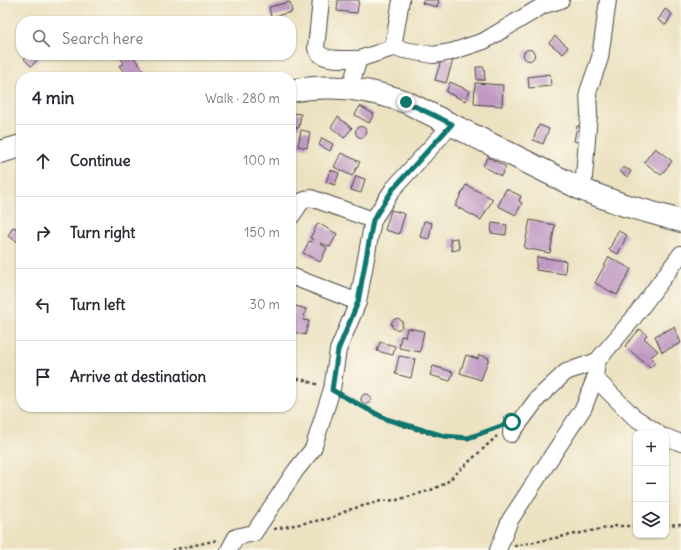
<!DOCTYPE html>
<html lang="en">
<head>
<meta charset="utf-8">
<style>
  :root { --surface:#fff; --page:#f2f2f3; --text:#2b2b33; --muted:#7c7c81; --line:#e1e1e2 }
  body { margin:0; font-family:Delius,sans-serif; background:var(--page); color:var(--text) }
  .controls { position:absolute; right:12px; bottom:12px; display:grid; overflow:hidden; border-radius:8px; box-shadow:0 1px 3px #0004 }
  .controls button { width:36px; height:36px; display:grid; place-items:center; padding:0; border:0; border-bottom:1px solid var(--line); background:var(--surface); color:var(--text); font:20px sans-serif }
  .stop { position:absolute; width:12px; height:12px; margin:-9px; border:3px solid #0f766e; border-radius:50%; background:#fff }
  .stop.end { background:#0f766e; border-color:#fff; box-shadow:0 1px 4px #0008 }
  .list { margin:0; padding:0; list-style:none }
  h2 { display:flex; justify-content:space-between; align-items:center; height:52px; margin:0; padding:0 16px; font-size:17px }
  h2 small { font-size:13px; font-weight:400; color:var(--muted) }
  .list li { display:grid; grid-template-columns:26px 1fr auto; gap:12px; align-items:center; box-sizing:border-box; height:72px; padding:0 16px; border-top:1px solid var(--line) }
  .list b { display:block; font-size:15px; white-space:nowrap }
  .list em { font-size:13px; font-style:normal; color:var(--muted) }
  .icon { flex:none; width:22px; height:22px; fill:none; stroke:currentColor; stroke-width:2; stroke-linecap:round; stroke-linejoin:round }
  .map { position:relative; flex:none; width:681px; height:550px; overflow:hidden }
  .search { position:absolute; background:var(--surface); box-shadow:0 1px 3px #0004; left:16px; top:16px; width:280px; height:44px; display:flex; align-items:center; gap:10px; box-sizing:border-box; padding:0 14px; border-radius:16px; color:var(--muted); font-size:15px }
  .panel { position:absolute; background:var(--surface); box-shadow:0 1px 3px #0004; left:16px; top:72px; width:280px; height:340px; border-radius:16px }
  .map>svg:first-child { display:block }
  .building { fill:#c099c2 }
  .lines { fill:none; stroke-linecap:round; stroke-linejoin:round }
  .street-casing { stroke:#484642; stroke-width:18 }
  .secondary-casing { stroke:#484642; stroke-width:24 }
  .path { stroke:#484642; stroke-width:2.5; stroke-dasharray:3 3; stroke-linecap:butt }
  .street { stroke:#fff; stroke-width:16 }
  .secondary { stroke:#fff; stroke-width:22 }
  .route { stroke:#0f766e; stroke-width:5 }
</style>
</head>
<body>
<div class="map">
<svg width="681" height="550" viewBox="0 0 681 550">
  <rect width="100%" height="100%" fill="#fbf7ec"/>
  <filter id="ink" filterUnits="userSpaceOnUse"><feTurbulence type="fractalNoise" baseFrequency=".025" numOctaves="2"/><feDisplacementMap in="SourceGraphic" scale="8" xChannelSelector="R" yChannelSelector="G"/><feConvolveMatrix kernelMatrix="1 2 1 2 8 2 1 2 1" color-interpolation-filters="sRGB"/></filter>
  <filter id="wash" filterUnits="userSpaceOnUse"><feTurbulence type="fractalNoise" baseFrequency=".012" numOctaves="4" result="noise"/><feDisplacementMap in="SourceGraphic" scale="16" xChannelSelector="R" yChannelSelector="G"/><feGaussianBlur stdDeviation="0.9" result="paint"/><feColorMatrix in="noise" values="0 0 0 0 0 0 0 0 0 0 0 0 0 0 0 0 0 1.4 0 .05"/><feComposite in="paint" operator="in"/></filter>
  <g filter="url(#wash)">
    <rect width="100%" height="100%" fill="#ece2c2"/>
    <g id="blocks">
      <g class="building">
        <polygon points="338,0 359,0 357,13 337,11"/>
        <polygon points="423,0 439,0 437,7 422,3"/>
        <polygon points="290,2 292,12 271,17 269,7"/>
        <polygon points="665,9 672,14 666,25 658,20"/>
        <polygon points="555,36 568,47 563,54 549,43"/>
        <circle cx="529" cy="55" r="5.5"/>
        <polygon points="28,55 35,55 39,59 31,66 24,59"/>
        <polygon points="118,55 132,55 148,76 128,77 119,66 124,63"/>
        <polygon points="442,57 453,60 446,83 435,80"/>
        <polygon points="476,67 484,67 485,80 477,80"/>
        <polygon points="550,74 551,86 529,88 528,77"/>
        <polygon points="450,82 470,91 465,101 446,92"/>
        <polygon points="475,83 503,85 502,106 474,104"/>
        <polygon points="360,106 374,114 369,123 355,115"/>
        <polygon points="291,113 301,114 299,128 291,127"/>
        <polygon points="338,117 352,128 344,138 331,127"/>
        <polygon points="539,125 549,129 543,144 533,140"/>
        <polygon points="577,126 585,127 582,143 574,141"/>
        <circle cx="361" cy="132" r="5.5"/>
        <polygon points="301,130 310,132 307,148 298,146"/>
        <polygon points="322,138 333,144 330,151 319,145"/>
        <polygon points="655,148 672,161 661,175 644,162"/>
        <polygon points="341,153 360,162 352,176 334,167"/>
        <polygon points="488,157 506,167 501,176 483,166"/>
        <polygon points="623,167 631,171 628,177 620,172"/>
        <polygon points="330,170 339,173 335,185 326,182"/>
        <polygon points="356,176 365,179 361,193 351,190"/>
        <polygon points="466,185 493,199 481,220 455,206"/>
        <polygon points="506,189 521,196 519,201 522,203 516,215 498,206"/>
        <polygon points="391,210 405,214 399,234 385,230"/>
        <polygon points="530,220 555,225 550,253 524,248"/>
        <polygon points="424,221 432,223 429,239 420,237"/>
        <polygon points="318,223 337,234 330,247 321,243 320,244 327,248 320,262 303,253 309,241 312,242 313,239 310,238"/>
        <polygon points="492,223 507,225 506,235 491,233"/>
        <polygon points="13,227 21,231 20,243 8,236"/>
        <polygon points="618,231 627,235 618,254 609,250"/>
        <polygon points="457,238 460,249 452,251 450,239"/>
        <polygon points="537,257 566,261 565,274 536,270"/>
        <polygon points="609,257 631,269 617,295 595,283"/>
        <polygon points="296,306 306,309 303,320 309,321 305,335 291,331 291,323"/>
        <circle cx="397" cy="324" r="5.5"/>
        <polygon points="674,327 681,343 662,352 655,336"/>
        <polygon points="407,328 424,331 420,352 399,348 401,336 405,337"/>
        <polygon points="640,329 647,335 644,338 658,351 651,357 656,362 650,368 625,346"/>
        <polygon points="380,342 395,346 393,355 377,351"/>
        <polygon points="466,355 478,359 479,355 489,358 481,380 460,373"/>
        <polygon points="399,356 415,359 411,378 395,374"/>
        <polygon points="433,366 453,372 450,381 430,375"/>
        <circle cx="366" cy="399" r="5"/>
      </g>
    </g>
  </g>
  <g filter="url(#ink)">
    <use href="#blocks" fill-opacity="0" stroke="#484642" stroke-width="1"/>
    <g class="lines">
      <g class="street-casing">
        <g id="street">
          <path d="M 321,0 L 316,48 C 320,63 347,58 359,59"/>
          <polyline points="393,48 401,0"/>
          <polyline points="350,87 359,59 393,48 433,55 451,52 484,41 544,5 561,0"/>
          <polyline points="583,190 589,114 588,92 600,58 608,0"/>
          <polyline points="291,217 302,201 311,198 373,220"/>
          <polyline points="291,276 358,302"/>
          <polyline points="595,378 634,417 658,433"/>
          <polyline points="512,422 511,434 538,398 566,372 597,361"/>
          <polyline points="666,437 681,443"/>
          <polyline points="229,550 236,537 254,533 296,470 313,449 332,389 338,350 358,302 373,220 393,189 452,124"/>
          <polyline points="498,550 510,520 584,407 595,378 597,361 632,320 681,254"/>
        </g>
      </g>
      <g class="secondary-casing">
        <g id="secondary">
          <path d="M 291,91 C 331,83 369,89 406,102 L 583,190 L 624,205 L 681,221"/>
          <polyline points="0,152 21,146"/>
        </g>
      </g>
      <g class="path">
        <polyline points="291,379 301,379 319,385"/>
        <path d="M 344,397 C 379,417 425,439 467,438 C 477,437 489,430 499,427"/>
        <polyline points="666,525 681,524"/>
        <polyline points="274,529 331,518 348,510 381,501 397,500 431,490 446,483 497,436"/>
        <polyline points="514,546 617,526 636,526"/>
        <polyline points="172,550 218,540"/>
      </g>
      <use href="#street" class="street"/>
      <use href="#secondary" class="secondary"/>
    </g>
  </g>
  <g class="lines" filter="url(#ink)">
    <polyline class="route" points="406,102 452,124 393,189 373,220 358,302 338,350 332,390 386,419 444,436 468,438 512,422"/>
  </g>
</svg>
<div class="controls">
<button>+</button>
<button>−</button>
<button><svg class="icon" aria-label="layers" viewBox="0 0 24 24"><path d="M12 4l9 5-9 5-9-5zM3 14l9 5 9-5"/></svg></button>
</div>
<div class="stop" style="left:512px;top:422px"></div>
<div class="stop end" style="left:406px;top:102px"></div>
<div class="search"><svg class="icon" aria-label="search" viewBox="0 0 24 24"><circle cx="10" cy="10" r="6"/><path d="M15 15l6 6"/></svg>Search here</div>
<section class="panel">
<h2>4 min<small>Walk · 280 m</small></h2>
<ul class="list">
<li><svg class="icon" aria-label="ahead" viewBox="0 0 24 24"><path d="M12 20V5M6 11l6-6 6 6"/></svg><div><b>Continue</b></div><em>100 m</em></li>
<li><svg class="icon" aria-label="right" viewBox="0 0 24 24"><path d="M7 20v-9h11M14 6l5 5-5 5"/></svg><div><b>Turn right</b></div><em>150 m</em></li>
<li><svg class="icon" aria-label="left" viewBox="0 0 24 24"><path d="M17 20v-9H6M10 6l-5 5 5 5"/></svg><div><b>Turn left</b></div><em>30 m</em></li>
<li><svg class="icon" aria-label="arrive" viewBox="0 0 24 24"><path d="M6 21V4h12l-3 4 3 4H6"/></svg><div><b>Arrive at destination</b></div></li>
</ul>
</section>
</div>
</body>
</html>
